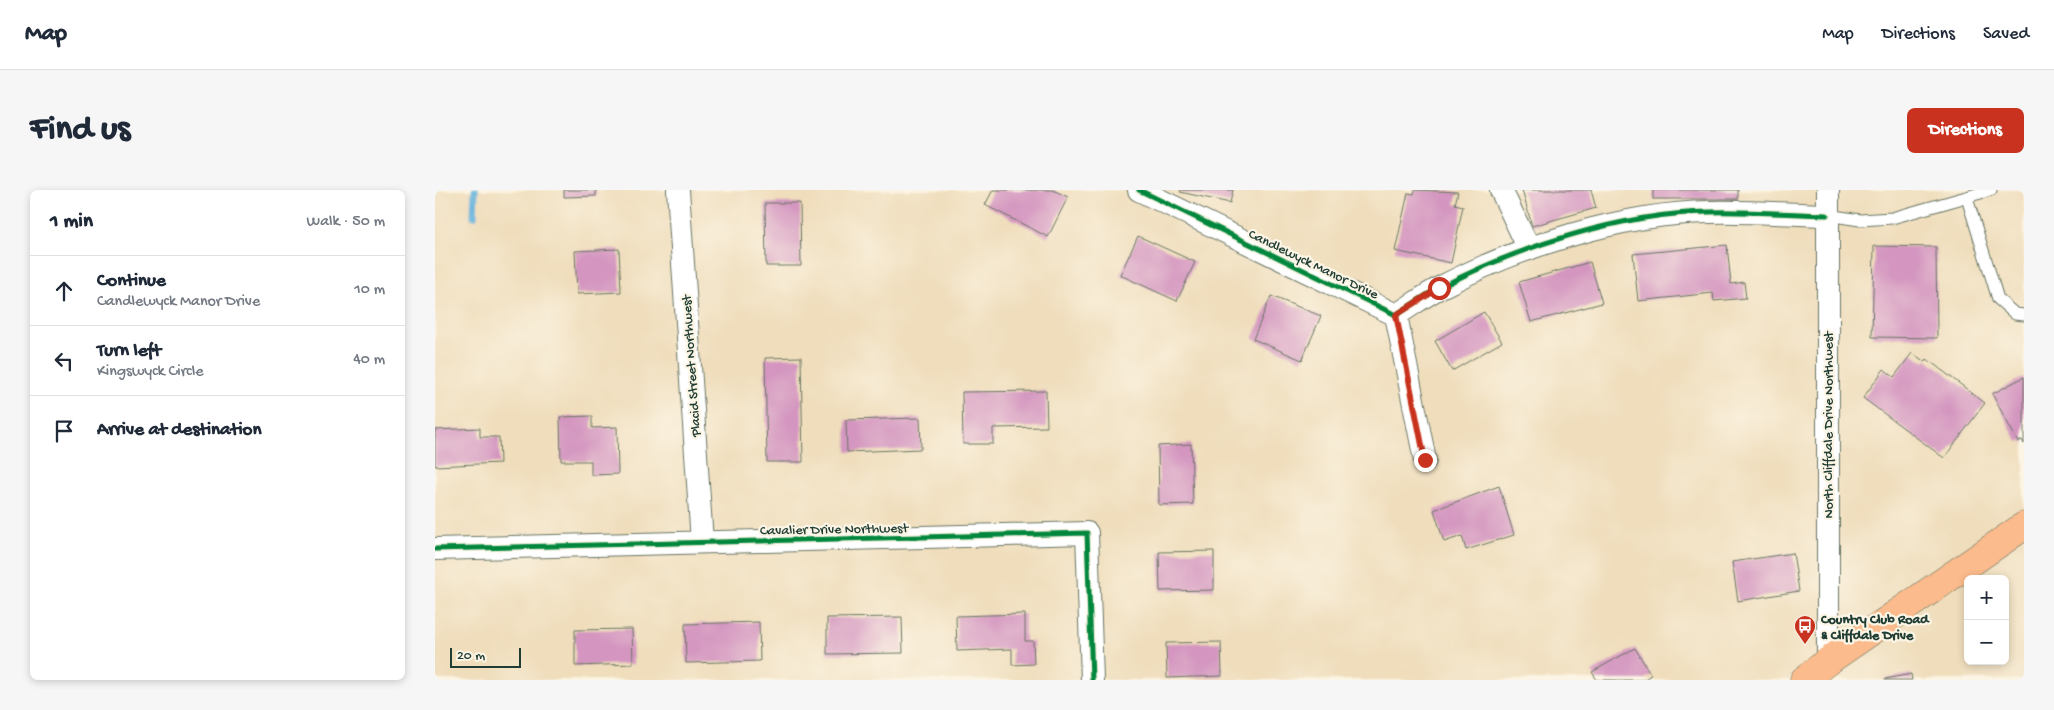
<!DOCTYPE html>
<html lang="en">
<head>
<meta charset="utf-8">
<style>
  :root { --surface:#fff; --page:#f6f6f7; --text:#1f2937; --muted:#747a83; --line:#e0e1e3; --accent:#c8321e }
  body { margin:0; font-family:"Gochi Hand",sans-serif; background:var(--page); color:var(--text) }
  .controls { position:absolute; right:15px; bottom:15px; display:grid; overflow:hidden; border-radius:8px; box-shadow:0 2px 8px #0003 }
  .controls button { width:45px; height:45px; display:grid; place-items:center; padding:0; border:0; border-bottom:1px solid var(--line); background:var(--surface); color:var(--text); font:25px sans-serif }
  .scale { position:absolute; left:15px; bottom:12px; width:71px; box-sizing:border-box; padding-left:5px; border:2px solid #1f3d34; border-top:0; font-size:14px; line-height:18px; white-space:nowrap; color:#1f3d34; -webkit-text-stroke:4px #fcf5e5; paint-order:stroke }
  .stop { position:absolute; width:15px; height:15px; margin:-11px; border:4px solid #c8321e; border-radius:50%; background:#fff }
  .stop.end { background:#c8321e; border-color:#fff; box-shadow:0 1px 5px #0008 }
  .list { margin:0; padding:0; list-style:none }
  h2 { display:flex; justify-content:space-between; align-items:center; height:65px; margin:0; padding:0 20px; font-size:21px }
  h2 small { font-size:16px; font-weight:400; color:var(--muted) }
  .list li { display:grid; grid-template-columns:32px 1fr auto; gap:15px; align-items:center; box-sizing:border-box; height:70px; padding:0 20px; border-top:1px solid var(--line) }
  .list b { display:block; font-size:19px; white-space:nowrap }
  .list p { margin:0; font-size:16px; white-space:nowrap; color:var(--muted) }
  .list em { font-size:16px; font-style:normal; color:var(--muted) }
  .icon { flex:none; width:28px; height:28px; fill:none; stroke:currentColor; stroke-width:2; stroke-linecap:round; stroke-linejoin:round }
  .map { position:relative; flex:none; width:1589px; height:490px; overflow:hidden; border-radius:8px }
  header { display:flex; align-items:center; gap:30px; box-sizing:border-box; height:70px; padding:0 25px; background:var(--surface); border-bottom:1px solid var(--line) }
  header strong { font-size:24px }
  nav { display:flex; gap:28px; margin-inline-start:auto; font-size:18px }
  .intro { display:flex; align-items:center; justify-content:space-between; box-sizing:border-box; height:120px; padding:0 30px }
  h1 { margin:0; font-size:35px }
  .button { padding:12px 22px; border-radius:8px; background:var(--accent); color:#fff; font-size:18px; font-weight:700 }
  main { display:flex; gap:30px; padding:0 30px }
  aside { flex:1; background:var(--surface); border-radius:8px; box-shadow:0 2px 8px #0003 }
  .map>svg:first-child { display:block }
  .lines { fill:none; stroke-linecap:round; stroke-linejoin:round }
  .stream { stroke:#61b1dc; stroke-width:7 }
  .building { fill:#d496c0 }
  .service-casing { stroke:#687563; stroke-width:13 }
  .minor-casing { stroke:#687563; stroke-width:24 }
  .primary-casing { stroke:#687563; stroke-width:29 }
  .service { stroke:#fff; stroke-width:11 }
  .minor { stroke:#fff; stroke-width:22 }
  .primary { stroke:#fbbb8c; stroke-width:28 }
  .cycleway-casing { stroke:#fcf5e5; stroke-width:8 }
  .cycleway { stroke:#00873e; stroke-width:5 }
  .route { stroke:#c8321e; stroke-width:6 }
  .labels { text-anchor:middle; stroke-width:4.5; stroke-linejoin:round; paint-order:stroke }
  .street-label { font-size:14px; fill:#1f3d34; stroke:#fcf5e5 }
  .poi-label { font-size:14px; font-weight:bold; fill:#1f3d34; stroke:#fcf5e5; text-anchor:start }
</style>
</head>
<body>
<header>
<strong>Map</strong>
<nav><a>Map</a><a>Directions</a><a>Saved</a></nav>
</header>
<div class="intro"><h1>Find us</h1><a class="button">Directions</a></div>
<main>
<aside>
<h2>1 min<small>Walk · 50 m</small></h2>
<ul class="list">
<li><svg class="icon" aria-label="ahead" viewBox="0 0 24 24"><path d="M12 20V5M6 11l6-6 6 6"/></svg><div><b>Continue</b><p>Candlewyck Manor Drive</p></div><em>10 m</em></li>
<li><svg class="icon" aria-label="left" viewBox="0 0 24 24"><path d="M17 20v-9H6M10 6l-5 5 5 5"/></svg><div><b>Turn left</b><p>Kingswyck Circle</p></div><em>40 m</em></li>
<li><svg class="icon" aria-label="arrive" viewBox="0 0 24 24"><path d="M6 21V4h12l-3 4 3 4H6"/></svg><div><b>Arrive at destination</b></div></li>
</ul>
</aside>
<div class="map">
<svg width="1589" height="490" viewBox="0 0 1589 490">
  <rect width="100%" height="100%" fill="#fcf5e5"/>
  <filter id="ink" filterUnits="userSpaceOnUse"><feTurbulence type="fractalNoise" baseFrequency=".02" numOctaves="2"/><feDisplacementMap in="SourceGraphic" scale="10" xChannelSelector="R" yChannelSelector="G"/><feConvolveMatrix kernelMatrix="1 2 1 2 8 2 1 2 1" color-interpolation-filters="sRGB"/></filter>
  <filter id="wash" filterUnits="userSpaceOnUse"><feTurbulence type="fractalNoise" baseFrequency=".0096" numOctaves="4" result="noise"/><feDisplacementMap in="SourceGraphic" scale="20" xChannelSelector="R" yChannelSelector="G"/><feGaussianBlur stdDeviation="1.12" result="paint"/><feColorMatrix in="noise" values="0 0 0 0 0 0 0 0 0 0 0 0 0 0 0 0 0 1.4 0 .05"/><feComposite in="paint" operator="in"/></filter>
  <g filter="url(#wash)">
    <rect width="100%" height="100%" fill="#efddbb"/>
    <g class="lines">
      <polyline class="stream" points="39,26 40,0"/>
    </g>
    <g id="blocks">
      <g class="building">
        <polygon points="129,0 161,0 161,6 129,7"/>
        <polygon points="558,0 618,0 633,7 613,47 550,15"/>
        <polygon points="746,0 798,0 795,13 745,2"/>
        <polygon points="980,0 1023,2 1020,14 1028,16 1016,73 960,61 973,3 979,4"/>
        <polygon points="1087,0 1156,0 1161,18 1097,36"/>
        <rect x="1218" y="0" width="85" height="9"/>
        <polygon points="330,13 365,13 366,76 331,76"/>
        <polygon points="703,46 760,72 742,111 685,85"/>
        <polygon points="1292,55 1296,94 1309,92 1311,108 1279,111 1278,103 1203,111 1198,64"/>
        <polygon points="1439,56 1501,57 1502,148 1437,147"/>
        <polygon points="184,59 186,102 142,104 140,61"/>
        <polygon points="1155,72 1167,113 1096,132 1084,92"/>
        <polygon points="836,106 886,126 867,170 818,149"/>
        <polygon points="1049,122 1067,152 1017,181 1000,151"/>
        <polygon points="1477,163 1490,172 1492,169 1550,213 1509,268 1428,208 1449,179 1459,187"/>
        <polygon points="366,167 368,272 332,272 330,168"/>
        <polygon points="1589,187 1589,254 1587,250 1583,252 1557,204"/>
        <polygon points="611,201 612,237 558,238 558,254 528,254 527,202"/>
        <polygon points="157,226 157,238 182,237 183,284 156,285 156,271 126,271 125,227"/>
        <polygon points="485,228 486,259 412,262 411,230"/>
        <polygon points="45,238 45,247 64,247 65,273 0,276 0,240"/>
        <polygon points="756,254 758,314 724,315 723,256"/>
        <polygon points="1064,296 1079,345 1031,360 1027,346 1009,352 999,320"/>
        <polygon points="779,361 779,400 725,401 724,362"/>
        <polygon points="1358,363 1364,401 1303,411 1297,372"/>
        <polygon points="590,424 590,451 598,451 599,474 577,475 577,459 522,461 521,426"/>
        <polygon points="467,427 468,463 392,464 392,428"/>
        <polygon points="324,432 325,471 251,473 250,434"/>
        <polygon points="197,439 198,474 140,476 140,440"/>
        <polygon points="786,452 787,486 732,488 731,453"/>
        <polygon points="1200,458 1216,485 1208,490 1162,490 1157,482"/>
        <polygon points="1476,484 1477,490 1450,490 1450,489"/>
      </g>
    </g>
  </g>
  <g filter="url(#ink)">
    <use href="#blocks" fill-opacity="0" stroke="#687563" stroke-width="1"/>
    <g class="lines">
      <g class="service-casing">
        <g id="service">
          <polyline points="1532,8 1563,109 1580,124 1589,125"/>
          <polyline points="1392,25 1425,30 1457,28 1556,0"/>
        </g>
      </g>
      <g class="minor-casing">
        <g id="minor">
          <polyline points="243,0 267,352"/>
          <path d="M 704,0 L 961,125 C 976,116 990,105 1006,97 C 1083,57 1187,23 1275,22 C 1314,21 1353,24 1392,25"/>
          <polyline points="1066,0 1094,59"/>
          <polyline points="1393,0 1393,471"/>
          <polyline points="961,125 990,270"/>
          <polyline points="0,359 652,343 657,490"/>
        </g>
      </g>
      <g class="primary-casing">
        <polyline id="primary" points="1369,490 1393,471 1589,336"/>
      </g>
      <use href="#service" class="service"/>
      <use href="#minor" class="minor"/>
      <use href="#primary" class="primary"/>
      <g class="cycleway-casing">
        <g id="cycleway">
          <path d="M 704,0 L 961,125 C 976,116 990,105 1006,97 C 1083,57 1187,23 1275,22 C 1314,21 1353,24 1392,25"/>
          <polyline points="0,359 652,343 657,490"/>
        </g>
      </g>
      <use href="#cycleway" class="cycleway"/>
    </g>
  </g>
  <g class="lines" filter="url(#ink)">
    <polyline class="route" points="990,270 961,125 1004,98"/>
  </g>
  <defs>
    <g id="bus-pin" transform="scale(1.125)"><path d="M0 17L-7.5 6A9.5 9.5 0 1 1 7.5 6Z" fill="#c8321e" stroke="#fcf5e5"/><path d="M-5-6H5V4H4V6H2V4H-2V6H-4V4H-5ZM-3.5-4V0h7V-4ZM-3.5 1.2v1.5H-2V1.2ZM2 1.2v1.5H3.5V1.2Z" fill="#fff"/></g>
  </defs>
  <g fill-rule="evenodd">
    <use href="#bus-pin" x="1370" y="436"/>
  </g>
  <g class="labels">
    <g class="street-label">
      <text transform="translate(879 73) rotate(26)" y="5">Candlewyck Manor Drive</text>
      <text transform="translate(255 176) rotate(-94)" y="5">Placid Street Northwest</text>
      <text transform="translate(1392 235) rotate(-90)" y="5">North Cliffdale Drive Northwest</text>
      <text transform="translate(399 338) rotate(-1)" y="5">Cavalier Drive Northwest</text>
    </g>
    <g class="poi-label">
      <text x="1386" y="433">Country Club Road<tspan x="1386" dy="16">&amp; Cliffdale Drive</tspan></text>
    </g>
  </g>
</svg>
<div class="controls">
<button>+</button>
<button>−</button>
</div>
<div class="scale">20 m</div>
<div class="stop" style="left:1004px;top:98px"></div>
<div class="stop end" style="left:990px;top:270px"></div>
</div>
</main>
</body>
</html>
